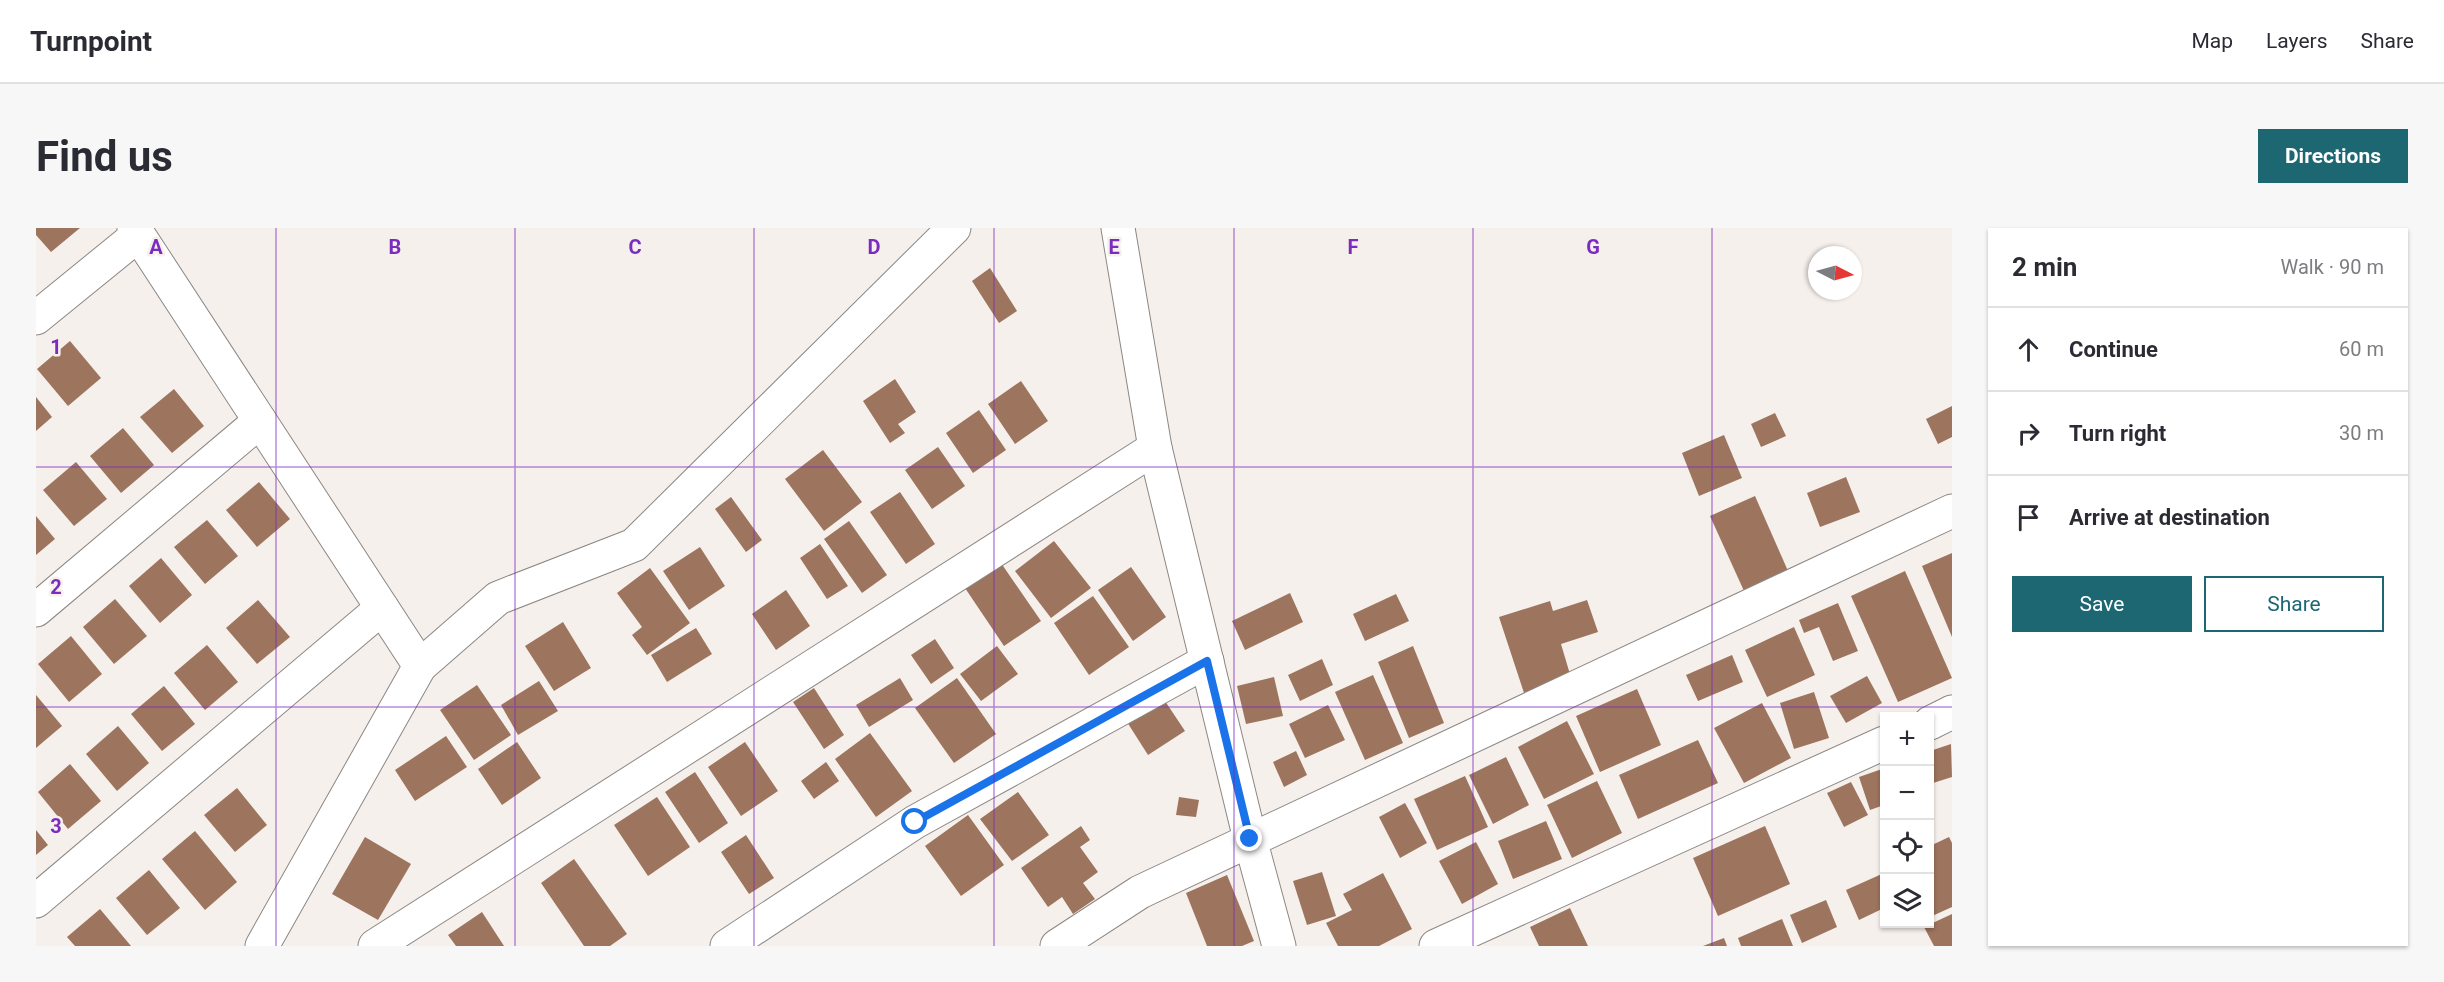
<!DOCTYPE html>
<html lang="en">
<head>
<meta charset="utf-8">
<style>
  :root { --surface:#fff; --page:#f7f7f7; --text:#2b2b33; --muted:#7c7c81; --line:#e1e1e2; --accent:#1d6773 }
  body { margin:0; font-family:Roboto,sans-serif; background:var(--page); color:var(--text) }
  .controls { position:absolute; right:18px; bottom:18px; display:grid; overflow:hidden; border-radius:0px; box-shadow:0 2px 4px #0004 }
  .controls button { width:54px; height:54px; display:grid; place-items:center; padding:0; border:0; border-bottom:2px solid var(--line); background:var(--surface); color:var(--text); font:30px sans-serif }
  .compass { position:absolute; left:1772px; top:18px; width:54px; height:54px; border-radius:50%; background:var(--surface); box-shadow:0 2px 4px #0004; rotate:96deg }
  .stop { position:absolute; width:18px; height:18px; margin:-14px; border:4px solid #1a73e8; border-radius:50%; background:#fff }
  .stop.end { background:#1a73e8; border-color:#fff; box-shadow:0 2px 6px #0008 }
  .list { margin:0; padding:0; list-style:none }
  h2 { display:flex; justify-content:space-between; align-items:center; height:78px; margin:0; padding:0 24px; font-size:26px }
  h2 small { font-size:20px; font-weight:400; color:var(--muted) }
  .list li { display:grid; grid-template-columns:39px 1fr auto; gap:18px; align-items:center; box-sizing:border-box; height:84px; padding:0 24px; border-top:2px solid var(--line) }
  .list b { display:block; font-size:22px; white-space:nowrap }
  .list em { font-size:20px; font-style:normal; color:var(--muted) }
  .actions { display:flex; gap:12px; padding:18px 24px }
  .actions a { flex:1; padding:14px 0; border:2px solid var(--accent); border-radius:0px; text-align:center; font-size:21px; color:var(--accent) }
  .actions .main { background:var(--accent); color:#fff }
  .icon { flex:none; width:33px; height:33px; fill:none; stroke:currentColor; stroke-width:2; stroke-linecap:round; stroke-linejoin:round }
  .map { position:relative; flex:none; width:1916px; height:718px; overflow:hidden; border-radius:0px }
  header { display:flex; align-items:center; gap:36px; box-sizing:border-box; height:84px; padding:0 30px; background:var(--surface); border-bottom:2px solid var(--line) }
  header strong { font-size:28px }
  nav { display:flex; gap:33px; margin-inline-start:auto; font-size:21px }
  .intro { display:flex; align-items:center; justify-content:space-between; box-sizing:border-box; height:144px; padding:0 36px }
  h1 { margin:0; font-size:42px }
  .button { padding:15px 27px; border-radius:0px; background:var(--accent); color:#fff; font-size:21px; font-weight:700 }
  main { display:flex; gap:36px; padding:0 36px }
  aside { flex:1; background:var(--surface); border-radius:0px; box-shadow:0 2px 4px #0004 }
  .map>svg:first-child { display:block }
  .building { fill:#9d745d }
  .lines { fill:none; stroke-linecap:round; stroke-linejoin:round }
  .street-casing { stroke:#8d8784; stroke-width:35 }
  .street { stroke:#fff; stroke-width:33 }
  .route { stroke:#1a73e8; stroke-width:8 }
  .grid { fill:none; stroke:#7b2cbf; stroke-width:1.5; stroke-opacity:0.55 }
  .grid-label { font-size:20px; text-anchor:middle; font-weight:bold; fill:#7b2cbf; stroke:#f6f0ec; stroke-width:5; stroke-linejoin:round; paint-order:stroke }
</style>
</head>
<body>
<header>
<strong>Turnpoint</strong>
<nav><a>Map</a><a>Layers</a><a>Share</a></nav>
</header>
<div class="intro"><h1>Find us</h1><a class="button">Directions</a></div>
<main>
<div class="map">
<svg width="1916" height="718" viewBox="0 0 1916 718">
  <rect width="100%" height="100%" fill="#f6f0ec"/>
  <g class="building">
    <polygon points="0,0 44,0 15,24 0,7"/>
    <polygon points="954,40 981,83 963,95 936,53"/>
    <polygon points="34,113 65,150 32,178 1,141"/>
    <polygon points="859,151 880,184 862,196 869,205 854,215 827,173"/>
    <polygon points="985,153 1012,193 979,216 952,176"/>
    <polygon points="138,161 168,198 136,225 104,189"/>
    <polygon points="0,169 16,189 0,203"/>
    <polygon points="1916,178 1916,209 1902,216 1890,191"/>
    <polygon points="943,182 970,222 937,245 910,205"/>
    <polygon points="1739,185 1750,208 1725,219 1715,196"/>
    <polygon points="87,200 118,237 85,265 54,228"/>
    <polygon points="1688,207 1706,250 1663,268 1646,225"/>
    <polygon points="902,219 929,258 896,281 869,242"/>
    <polygon points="787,222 826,274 788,303 749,251"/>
    <polygon points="40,234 71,271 38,298 7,262"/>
    <polygon points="1810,249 1824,284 1784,299 1771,265"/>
    <polygon points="223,254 254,291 221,319 190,282"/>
    <polygon points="864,264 899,316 870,336 834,284"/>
    <polygon points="1719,268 1752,343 1708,363 1674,288"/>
    <polygon points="695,269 726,312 710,324 679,281"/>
    <polygon points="0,288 19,311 0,327"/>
    <polygon points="171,292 202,328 169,356 138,319"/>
    <polygon points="813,293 851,347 826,365 788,311"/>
    <polygon points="1018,313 1055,360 1015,390 979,343"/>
    <polygon points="784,316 812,358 791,371 764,330"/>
    <polygon points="664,319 689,358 653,382 627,343"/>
    <polygon points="1916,325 1916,409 1886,338"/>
    <polygon points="125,330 156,367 124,395 93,358"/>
    <polygon points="965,335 1005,393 968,418 929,360"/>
    <polygon points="1095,339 1130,389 1097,413 1062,362"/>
    <polygon points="614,340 654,395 611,427 596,407 606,399 581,365"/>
    <polygon points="1869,343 1916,450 1862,474 1815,368"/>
    <polygon points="750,362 774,398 740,422 716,386"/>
    <polygon points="1254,365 1267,394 1209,422 1196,393"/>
    <polygon points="1360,366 1373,393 1329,413 1317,386"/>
    <polygon points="1057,368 1093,419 1053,447 1018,395"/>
    <polygon points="79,371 111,408 78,436 47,399"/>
    <polygon points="222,372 254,409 221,436 190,400"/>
    <polygon points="1551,372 1562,404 1525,416 1536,453 1489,468 1463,389 1514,373 1517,383"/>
    <polygon points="1802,375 1822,423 1797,433 1783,399 1768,405 1763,392"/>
    <polygon points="527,394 555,440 518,463 489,418"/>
    <polygon points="1758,399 1779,447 1731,469 1709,422"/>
    <polygon points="660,400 676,426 631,454 615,427"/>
    <polygon points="35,408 66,446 33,474 2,436"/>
    <polygon points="899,411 918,440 895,456 875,427"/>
    <polygon points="171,417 202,454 169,482 138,445"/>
    <polygon points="961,418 982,446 945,473 924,446"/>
    <polygon points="1377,418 1408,495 1373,510 1342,434"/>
    <polygon points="1696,427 1707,454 1662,473 1650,447"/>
    <polygon points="1286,431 1297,457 1264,473 1252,447"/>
    <polygon points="1337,447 1367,515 1329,532 1299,464"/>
    <polygon points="1831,448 1846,475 1810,495 1794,468"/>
    <polygon points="1238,449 1247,488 1210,496 1201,458"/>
    <polygon points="864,450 877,472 833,499 820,477"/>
    <polygon points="921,450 960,506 918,535 879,480"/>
    <polygon points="503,453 522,483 482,507 465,477"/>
    <polygon points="441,457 475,507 438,532 404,482"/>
    <polygon points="128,458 159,496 126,523 95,486"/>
    <polygon points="778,460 808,507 788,521 757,474"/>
    <polygon points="1601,461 1625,517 1564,544 1540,488"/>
    <polygon points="1778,464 1793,510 1758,521 1744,475"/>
    <polygon points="0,467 26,498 0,520"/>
    <polygon points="1127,470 1149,503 1112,527 1091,494"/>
    <polygon points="1726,475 1755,530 1708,555 1678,500"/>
    <polygon points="1292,477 1309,512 1269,530 1253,496"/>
    <polygon points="1531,493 1558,546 1508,571 1482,519"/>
    <polygon points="82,498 113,535 81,563 50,526"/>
    <polygon points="834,505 876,563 840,589 799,531"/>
    <polygon points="410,508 431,539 379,573 359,542"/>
    <polygon points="1662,512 1682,555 1602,591 1583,547"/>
    <polygon points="481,514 505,550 466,577 442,541"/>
    <polygon points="709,514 742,563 705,588 672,539"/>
    <polygon points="1915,516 1916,549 1894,556 1894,523"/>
    <polygon points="1260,523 1271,547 1248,559 1237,534"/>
    <polygon points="1470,529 1493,577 1457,596 1433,547"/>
    <polygon points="790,534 803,553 778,571 765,553"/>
    <polygon points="34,536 65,573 32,601 2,564"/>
    <polygon points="1846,541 1848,549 1848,577 1834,582 1823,549"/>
    <polygon points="659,544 692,595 663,615 629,564"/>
    <polygon points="1429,548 1452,599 1401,622 1378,571"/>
    <polygon points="1561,553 1586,605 1536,630 1511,577"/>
    <polygon points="1815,554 1832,587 1808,599 1791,565"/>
    <polygon points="201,560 231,597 199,624 168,587"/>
    <polygon points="982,564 1013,607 976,633 944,591"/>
    <polygon points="621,569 654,619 612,648 578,597"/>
    <polygon points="1143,569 1163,572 1160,589 1140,587"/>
    <polygon points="1369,575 1391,615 1364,630 1343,589"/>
    <polygon points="932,587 968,637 925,668 889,618"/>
    <polygon points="1510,593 1526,631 1477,651 1462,613"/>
    <polygon points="1045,598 1054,612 1044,619 1062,644 1047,655 1059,671 1037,686 1026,669 1012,679 985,640"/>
    <polygon points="1729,598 1754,656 1682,688 1657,630"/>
    <polygon points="0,602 12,617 0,627"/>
    <polygon points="159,603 201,654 169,682 126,631"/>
    <polygon points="710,607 738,650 713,666 685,624"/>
    <polygon points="329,609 375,636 342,692 296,666"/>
    <polygon points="1913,609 1916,615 1916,679 1894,689 1894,618"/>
    <polygon points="1440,614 1462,656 1426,676 1403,633"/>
    <polygon points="538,631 591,706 574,718 548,718 505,655"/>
    <polygon points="113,642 144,680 111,707 80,670"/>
    <polygon points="1286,644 1300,688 1271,697 1257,653"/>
    <polygon points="1347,645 1376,701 1343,718 1302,718 1290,695 1316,682 1307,666"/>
    <polygon points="1848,645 1848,680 1823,692 1810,662"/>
    <polygon points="1191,647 1218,713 1206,718 1171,718 1150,665"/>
    <polygon points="1790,672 1801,699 1766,715 1754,687"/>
    <polygon points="1534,680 1552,718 1503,718 1494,699"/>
    <polygon points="64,681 95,718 39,718 31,709"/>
    <polygon points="446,684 468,718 420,718 412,707"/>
    <polygon points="1916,686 1916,718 1898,718 1888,699"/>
    <polygon points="1746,691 1757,718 1705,718 1702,710"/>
    <polygon points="1688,710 1691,718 1667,718"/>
  </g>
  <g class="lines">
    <g class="street-casing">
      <g id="street">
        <polyline points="98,0 384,438 226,718"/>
        <polyline points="1082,0 1119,220 1214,611 1243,718"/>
        <polyline points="0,90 102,7"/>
        <polyline points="0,382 224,193"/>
        <polyline points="384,438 462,370 598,317 918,0"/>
        <polyline points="1894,495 1916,484"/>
        <polyline points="0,673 346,380"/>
        <polyline points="339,718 1119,220"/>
        <polyline points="691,718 879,594 1171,433"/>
        <polyline points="1021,718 1104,664 1916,283"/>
        <polyline points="1400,718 1848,515"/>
      </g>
    </g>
    <use href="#street" class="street"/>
  </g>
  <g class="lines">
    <polyline class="route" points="879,594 1171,433 1214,611"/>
  </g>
  <path class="grid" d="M 240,0 L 240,718M 479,0 L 479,718M 718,0 L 718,718M 958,0 L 958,718M 1198,0 L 1198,718M 1437,0 L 1437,718M 1676,0 L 1676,718M 0,239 L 1916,239M 0,479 L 1916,479"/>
  <g class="grid-label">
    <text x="120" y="26">A</text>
    <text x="359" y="26">B</text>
    <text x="599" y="26">C</text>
    <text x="838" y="26">D</text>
    <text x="1078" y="26">E</text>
    <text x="1317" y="26">F</text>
    <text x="1557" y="26">G</text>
    <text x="20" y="126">1</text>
    <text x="20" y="366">2</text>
    <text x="20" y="605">3</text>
  </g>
</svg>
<div class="controls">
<button>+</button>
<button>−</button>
<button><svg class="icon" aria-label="locate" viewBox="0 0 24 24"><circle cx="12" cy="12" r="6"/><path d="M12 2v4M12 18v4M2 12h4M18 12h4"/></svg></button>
<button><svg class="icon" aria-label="layers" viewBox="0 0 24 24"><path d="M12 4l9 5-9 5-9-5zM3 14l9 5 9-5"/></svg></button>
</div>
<svg class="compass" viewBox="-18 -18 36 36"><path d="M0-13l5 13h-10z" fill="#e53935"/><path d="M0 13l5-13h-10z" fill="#7c7c81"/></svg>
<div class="stop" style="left:879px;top:594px"></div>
<div class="stop end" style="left:1214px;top:611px"></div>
</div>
<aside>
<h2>2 min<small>Walk · 90 m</small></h2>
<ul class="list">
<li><svg class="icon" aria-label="ahead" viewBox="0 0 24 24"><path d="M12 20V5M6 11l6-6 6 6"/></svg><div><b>Continue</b></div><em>60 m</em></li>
<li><svg class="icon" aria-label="right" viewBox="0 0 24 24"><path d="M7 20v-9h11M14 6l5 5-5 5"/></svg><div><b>Turn right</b></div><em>30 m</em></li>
<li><svg class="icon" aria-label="arrive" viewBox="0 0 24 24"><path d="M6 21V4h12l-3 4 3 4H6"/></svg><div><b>Arrive at destination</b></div></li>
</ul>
<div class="actions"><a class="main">Save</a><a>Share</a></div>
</aside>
</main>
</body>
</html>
